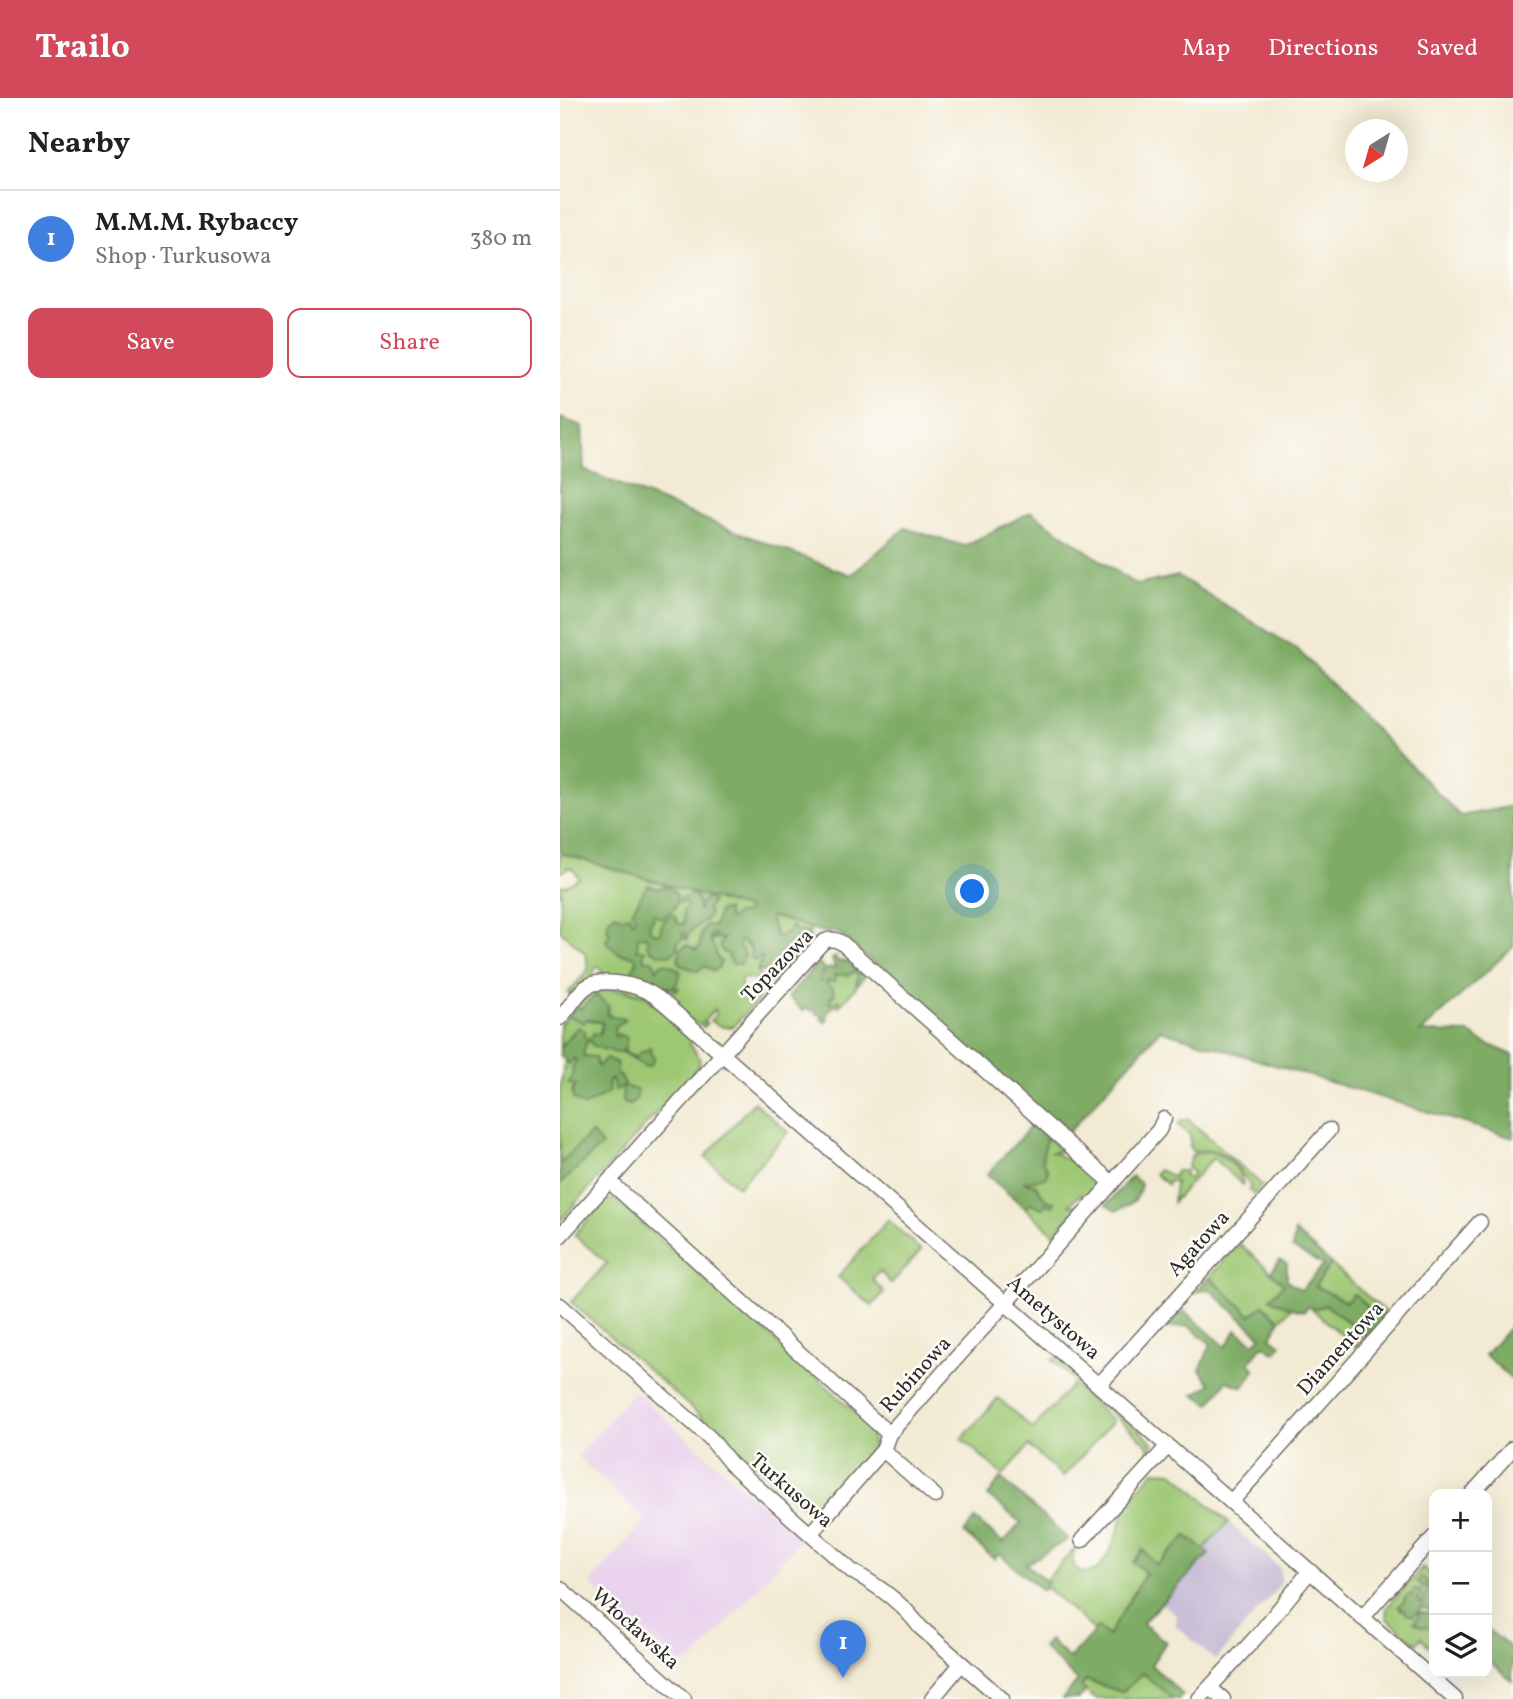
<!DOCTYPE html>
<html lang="en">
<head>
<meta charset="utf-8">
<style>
  :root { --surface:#fff; --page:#f2f2f2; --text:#202124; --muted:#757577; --line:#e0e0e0; --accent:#d1495b }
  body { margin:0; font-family:Vollkorn,serif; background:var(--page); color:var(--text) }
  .controls { position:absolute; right:21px; bottom:21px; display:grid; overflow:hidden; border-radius:14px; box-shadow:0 7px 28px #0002 }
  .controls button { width:63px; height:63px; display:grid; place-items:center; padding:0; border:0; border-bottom:2px solid var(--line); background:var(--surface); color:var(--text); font:35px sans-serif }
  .compass { position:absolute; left:785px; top:21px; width:63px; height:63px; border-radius:50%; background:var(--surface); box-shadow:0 7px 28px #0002; rotate:217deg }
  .you { position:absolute; left:413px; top:794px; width:24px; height:24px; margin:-18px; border:5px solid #fff; border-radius:50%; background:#1a73e8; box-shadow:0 0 0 10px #1a73e833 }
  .badge { display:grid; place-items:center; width:46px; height:46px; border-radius:50%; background:var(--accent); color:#fff; font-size:23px; font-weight:700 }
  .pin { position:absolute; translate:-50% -58px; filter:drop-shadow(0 2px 4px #0008) }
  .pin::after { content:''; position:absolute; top:37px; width:24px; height:21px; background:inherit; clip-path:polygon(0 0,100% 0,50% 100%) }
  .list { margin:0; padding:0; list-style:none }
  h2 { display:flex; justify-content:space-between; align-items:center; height:91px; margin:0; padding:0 28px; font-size:30px }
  h2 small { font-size:23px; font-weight:400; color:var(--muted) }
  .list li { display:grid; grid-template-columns:46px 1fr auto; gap:21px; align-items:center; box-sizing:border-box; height:98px; padding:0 28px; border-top:2px solid var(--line) }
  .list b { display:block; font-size:26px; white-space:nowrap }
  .list p { margin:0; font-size:23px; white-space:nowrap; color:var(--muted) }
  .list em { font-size:23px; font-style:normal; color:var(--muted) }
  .actions { display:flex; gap:14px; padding:21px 28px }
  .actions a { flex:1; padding:16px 0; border:2px solid var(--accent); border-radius:14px; text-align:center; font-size:24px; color:var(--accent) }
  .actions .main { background:var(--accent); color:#fff }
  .icon { flex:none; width:38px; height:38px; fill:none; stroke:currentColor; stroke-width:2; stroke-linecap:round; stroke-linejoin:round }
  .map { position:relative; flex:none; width:953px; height:1601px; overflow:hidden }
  header { display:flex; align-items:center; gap:42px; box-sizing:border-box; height:98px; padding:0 35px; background:var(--accent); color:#fff }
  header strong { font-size:33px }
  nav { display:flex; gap:38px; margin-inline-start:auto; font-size:24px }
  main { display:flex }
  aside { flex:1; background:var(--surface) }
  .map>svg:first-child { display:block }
  .built { fill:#e9d2ed }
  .industrial { fill:#c9bfd7 }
  .green { fill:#9ec773; stroke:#64794f; stroke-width:2 }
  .forest { fill:#7eac65; stroke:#546c48; stroke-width:2 }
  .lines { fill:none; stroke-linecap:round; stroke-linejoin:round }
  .minor-casing { stroke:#716e66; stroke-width:17 }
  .minor { stroke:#fff; stroke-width:14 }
  .labels { text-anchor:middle; stroke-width:5; stroke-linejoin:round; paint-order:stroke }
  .street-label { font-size:21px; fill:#2b2b2b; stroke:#fdfcf7 }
</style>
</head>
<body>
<header>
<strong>Trailo</strong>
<nav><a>Map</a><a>Directions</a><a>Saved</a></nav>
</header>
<main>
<aside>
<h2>Nearby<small></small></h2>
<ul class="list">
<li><span class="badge" style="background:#3f7fe0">1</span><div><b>M.M.M. Rybaccy</b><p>Shop · Turkusowa</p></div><em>380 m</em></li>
</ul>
<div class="actions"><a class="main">Save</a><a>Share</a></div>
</aside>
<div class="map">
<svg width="953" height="1601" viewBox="0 0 953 1601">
  <rect width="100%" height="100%" fill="#fdfcf7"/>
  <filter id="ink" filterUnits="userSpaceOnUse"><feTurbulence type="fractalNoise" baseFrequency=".0143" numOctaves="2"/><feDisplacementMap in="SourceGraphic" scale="14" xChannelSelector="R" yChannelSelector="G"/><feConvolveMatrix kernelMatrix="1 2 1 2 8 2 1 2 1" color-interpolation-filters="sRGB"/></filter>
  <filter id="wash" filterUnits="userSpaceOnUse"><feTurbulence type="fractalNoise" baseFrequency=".00686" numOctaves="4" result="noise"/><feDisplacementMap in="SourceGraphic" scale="28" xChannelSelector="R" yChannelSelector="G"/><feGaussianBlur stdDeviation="1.57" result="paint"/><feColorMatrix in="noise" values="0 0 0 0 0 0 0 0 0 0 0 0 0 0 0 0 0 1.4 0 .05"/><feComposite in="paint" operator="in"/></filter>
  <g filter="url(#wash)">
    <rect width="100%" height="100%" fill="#f2ead3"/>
    <polygon class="built" points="74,1293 241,1441 132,1564 117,1565 30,1485 86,1422 51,1391 52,1389 17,1358"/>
    <polygon class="industrial" points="668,1424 720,1470 721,1486 655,1562 616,1528 616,1517 598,1502"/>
    <g class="green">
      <path d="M 0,755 L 188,811 L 185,816 L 169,821 L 167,819 L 157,820 L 154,828 L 141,840 L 140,848 L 136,852 L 124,848 L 119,856 L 119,864 L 138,873 L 144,868 L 147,869 L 156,858 L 150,843 L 151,836 L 156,836 L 153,842 L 161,839 L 163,840 L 169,857 L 179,850 L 179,843 L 182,843 L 186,848 L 191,850 L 190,858 L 196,862 L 199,859 L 203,859 L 197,871 L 202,882 L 201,886 L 196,881 L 181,880 C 179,892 188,898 199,901 L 174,928 C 165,931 156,928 150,922 L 156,918 L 155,911 L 143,924 L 147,925 L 144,929 L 43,880 L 42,873 L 38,868 L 36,869 L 31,880 L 10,897 L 8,895 L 28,872 L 26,856 L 0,832 L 1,794 L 0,795 L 0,787 L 5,788 L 19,780 L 13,771 L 7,769 L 7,771 L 0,775 Z"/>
      <polygon points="210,818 252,830 249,834 251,842 212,886 210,883 236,853 243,848 247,834 236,832 234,829 224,837 216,839 210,822"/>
      <path d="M 293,873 L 298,877 L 296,889 L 282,905 L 278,902 L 273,907 L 268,905 L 270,900 L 267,883 C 276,875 283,877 293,873 Z"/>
      <path d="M 48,890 L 84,897 L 135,939 L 129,946 C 135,952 140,958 140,966 L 0,1123 L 0,1086 L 41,1047 L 31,1035 L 0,1066 L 0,991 L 5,962 L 9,965 L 14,960 L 16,962 L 13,977 L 9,986 L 48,983 L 52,981 L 66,989 L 60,977 L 38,969 L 22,958 L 26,944 C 43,943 62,953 76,962 L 88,952 L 77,960 L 64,953 L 54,938 L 47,917 L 36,897 L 20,911 L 16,909 L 30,893 Z"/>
      <polygon points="8,918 43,925 38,937 31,942 25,939 0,949 0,927"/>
      <polygon points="194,1004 228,1034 178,1089 145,1059"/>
      <path d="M 628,1021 L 702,1087 L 694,1097 L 689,1092 L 691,1089 C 678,1068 662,1045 633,1054 L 630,1049 L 630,1037 L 618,1027 L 622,1022 L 626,1023 Z"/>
      <path d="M 486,1039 L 502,1053 L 492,1054 L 508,1062 L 508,1059 C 518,1068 534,1077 535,1091 L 524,1103 L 521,1096 L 509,1106 L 518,1109 L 494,1136 L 465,1110 L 470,1105 L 486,1102 L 460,1084 L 481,1063 Z"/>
      <path d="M 647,1053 C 664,1057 681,1069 683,1087 L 653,1060 L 613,1104 L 615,1084 L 608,1083 L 608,1087 L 595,1076 L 598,1072 L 614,1079 L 616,1073 L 625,1073 L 625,1079 L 630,1080 L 633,1074 L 627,1070 L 632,1057 Z"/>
      <polygon points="54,1101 251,1274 310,1328 313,1356 256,1420 11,1204 47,1165 14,1137 46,1103"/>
      <polygon points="328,1122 361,1152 331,1186 320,1173 312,1181 324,1194 312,1208 278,1179"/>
      <polygon points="679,1145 724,1186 711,1200 731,1210 720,1222 704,1207 691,1217 649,1179"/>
      <polygon points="771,1166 825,1214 822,1218 826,1219 824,1223 818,1221 794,1196 786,1204 754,1188"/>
      <polygon points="766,1207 803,1236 800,1240 798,1236 790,1233 788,1235 793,1241 797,1243 798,1247 795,1248 752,1211"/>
      <path d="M 497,1259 L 528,1286 L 528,1289 L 530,1288 L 588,1340 C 594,1346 593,1350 589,1357 L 587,1346 L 492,1262 Z"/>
      <polygon points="513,1286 553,1323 503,1379 469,1348 443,1377 402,1341 438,1300 473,1331"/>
      <path d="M 594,1373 L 613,1374 L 668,1424 L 643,1452 L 627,1438 L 596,1468 L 583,1452 L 586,1474 L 548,1539 L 538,1529 L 534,1532 L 482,1486 L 517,1448 C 503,1469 526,1485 541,1467 C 550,1456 556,1441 560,1428 C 562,1421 563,1413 566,1407 C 571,1396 586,1383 594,1373 Z"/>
      <path d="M 862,1470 L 868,1474 L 871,1480 L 874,1476 L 874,1500 L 872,1500 C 869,1490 868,1486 858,1484 L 867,1489 L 868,1492 L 861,1507 L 852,1498 L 845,1502 L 845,1512 L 857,1513 L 862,1529 L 874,1530 L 874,1542 L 870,1550 L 861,1539 L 857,1546 L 826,1520 L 827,1509 Z"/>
      <polygon points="583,1575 613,1601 535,1601 520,1588 526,1582 562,1594"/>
    </g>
    <g class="forest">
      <path d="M 0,320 L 22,328 L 24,372 L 174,433 L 291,477 L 345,430 L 404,448 L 471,414 L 576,487 L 618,478 L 738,552 L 900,718 L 953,708 L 953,849 L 861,934 L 909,935 L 914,937 L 918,942 L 953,957 L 953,1040 L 600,932 L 506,1037 L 280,836 L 274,834 L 267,835 L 211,818 C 210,820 215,836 216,839 L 224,837 L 231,828 L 236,832 L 247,834 L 248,838 C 244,852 234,854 221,856 L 223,867 C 215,875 207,875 197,872 L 203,859 L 199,859 L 195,863 L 191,860 L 191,850 L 181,842 L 179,843 L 179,849 L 184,854 L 185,858 L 181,866 L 173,866 L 169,860 L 168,855 L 164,855 L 159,848 L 163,840 L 151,842 L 151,840 L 156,838 L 153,835 L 150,838 L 150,843 L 156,853 L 156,858 L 161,864 L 159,869 L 154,873 L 144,868 L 138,873 L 122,868 L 118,861 L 121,851 L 127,847 L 136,852 L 140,848 L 141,835 L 146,827 L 154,828 L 159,813 L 167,812 L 167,819 L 171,821 L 176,816 L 185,816 L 188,811 L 0,755 Z"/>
      <path d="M 88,787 C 91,788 95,790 98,790 C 105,790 103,786 109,790 C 125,799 113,816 101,820 L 94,816 L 93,821 L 90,825 L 90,832 L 97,836 L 101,833 C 100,826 107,818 114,817 L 118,826 L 123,826 L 124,824 L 123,812 L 126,810 L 126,804 L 125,803 L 122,805 L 119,804 L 121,799 L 125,799 L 130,796 L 135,797 L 139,803 L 138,811 L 139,812 L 144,801 L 147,800 L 152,804 L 150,808 L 146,811 L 150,815 C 145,828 129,828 127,842 L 125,840 L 126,836 L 122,835 L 123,840 L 117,845 L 118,850 L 110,857 C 102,857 92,855 87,848 L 88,842 L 85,838 L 77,839 L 78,846 L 76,851 L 85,853 L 83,859 L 85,862 L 92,862 L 97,871 L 102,865 C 109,865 115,869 121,874 L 117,885 L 114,888 L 119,890 L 117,893 L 110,889 L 105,890 L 96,888 L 95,882 C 86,884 78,882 72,872 L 76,866 L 76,860 C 70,856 67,858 61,856 C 56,854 49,847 46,843 L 50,836 L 47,831 L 49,821 L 55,816 L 63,820 L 69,817 L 72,823 L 74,823 L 75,821 L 72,813 C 78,805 82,795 88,787 Z"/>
      <polygon points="275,859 278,863 288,864 304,879 296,889 298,877 294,873 290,877 275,877 274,884 267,883 267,886 272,890 275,897 270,899 272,902 269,905 273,907 278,902 282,905 279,908 274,908 272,911 269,911 269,914 266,918 268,920 265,924 261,921 262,916 257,916 254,911 251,913 247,910 243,913 228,899 258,864 263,869 259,883 262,884 265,871 275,870 272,861"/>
      <path d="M 36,897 L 49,908 L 47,917 L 65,921 L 58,928 L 55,928 L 54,938 L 56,939 L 58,936 L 67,940 L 64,953 L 76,960 L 81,953 L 88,952 L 89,949 L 92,950 L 90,954 L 94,960 L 91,967 L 86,969 C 77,965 71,959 62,953 L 57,955 L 33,948 L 31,944 L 26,944 L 23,958 L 35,959 L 38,969 L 46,960 L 57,965 L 57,977 L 60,977 L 66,989 L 77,992 L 77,1000 L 70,1007 L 62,1004 L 63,989 L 55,992 L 52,981 L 48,984 L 49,994 L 24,1008 L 13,1001 L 12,993 L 16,987 L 8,986 L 13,977 L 12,971 L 16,962 L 14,960 L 9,966 L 0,957 L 0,949 L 18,929 L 25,933 L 25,939 L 30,941 L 34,935 L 39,937 L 43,925 L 27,921 L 24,925 L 8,918 L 16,909 L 21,911 Z"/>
      <polygon points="472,1027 486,1039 482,1063 488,1072 486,1080 463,1084 476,1087 486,1102 494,1104 493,1108 486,1106 482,1110 470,1105 465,1110 427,1077"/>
      <polygon points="31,1035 42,1047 0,1086 0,1066"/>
      <path d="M 572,1078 L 581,1086 C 578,1103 571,1107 556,1113 L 546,1107 Z"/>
      <polygon points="735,1134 771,1166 755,1188 786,1204 794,1196 824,1223 819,1233 812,1233 807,1238 766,1207 752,1211 749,1208 744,1213 731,1210 710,1201 724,1186 711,1174 720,1162 727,1166 727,1183 741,1192 764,1167 732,1150"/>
      <polygon points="649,1179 691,1217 703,1207 720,1222 711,1239 721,1247 715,1255 703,1247 689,1264 695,1272 683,1289 667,1283 650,1306 634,1296 651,1286 640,1272 651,1246 629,1228 606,1230 623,1212 666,1249 676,1232 694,1245 701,1238 649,1191 635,1194"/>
      <polygon points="953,1225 953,1282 925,1257"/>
      <polygon points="441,1380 508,1441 466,1466 488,1485 482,1492 439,1456 434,1461 404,1435 415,1421 443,1445 461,1425 428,1398"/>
      <polygon points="627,1438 649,1456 582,1525 606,1544 591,1567 623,1597 619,1601 613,1601 583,1575 562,1594 526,1582 521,1588 526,1593 519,1601 502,1601 518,1583 482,1549 489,1542 509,1561 538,1529 548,1538 586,1475 573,1464 583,1452 597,1467"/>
      <polygon points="862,1479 866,1482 866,1486 870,1482 873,1484 869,1489 874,1491 872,1499 874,1500 874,1510 870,1512 861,1510 859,1515 869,1515 871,1521 874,1521 874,1530 862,1529 854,1524 859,1517 857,1514 853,1518 846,1516 845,1512 841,1512 838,1508 845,1503 844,1501 848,1497 852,1497 854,1491 861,1493 861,1498 857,1501 861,1506 868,1492 867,1489 864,1491 862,1489 863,1487 857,1484"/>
      <polygon points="927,1531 953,1552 952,1583 927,1561"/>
    </g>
  </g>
  <g filter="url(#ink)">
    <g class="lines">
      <g class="minor-casing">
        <g id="minor">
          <path d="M 0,920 C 9,911 15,898 25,890 C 38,879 70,886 84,892 C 91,895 97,899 103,904 L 895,1601"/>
          <polyline points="49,1083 329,1336"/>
          <path d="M 0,1138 L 258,849 C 265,841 272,839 282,845 L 552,1085"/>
          <path d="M 0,1207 L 150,1340 L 171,1366 L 293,1474 C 319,1488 343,1506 360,1529 L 442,1601"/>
          <polyline points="539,1287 769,1032"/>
          <polyline points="323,1352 375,1398"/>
          <polyline points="912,1396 953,1350"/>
          <polyline points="671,1404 920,1124"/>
          <polyline points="251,1435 323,1352 329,1336 599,1032 604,1021"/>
          <polyline points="522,1442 608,1348"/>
          <polyline points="0,1490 124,1601"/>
          <polyline points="802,1520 874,1439"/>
          <polyline points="650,1590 663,1601"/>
          <polyline points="372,1601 401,1566"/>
          <polyline points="639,1601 699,1536 750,1473"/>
        </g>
      </g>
      <use href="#minor" class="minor"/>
    </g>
  </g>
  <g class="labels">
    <g class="street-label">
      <text transform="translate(217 867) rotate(-46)" y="7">Topazowa</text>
      <text transform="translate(638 1145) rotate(-48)" y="7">Agatowa</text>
      <text transform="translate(494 1219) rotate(41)" y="7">Ametystowa</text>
      <text transform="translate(780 1250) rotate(-48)" y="7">Diamentowa</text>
      <text transform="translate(355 1276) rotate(-48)" y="7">Rubinowa</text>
      <text transform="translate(232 1392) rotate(41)" y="7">Turkusowa</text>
      <text transform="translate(76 1530) rotate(42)" y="7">Włocławska</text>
    </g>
  </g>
</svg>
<div class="controls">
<button>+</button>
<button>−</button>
<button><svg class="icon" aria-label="layers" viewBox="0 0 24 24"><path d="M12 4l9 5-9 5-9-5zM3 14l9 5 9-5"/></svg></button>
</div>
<svg class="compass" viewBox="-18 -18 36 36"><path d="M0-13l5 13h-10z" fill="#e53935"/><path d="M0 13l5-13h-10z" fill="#757577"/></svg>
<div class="you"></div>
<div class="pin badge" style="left:283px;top:1580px;background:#3f7fe0">1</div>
</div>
</main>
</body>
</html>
